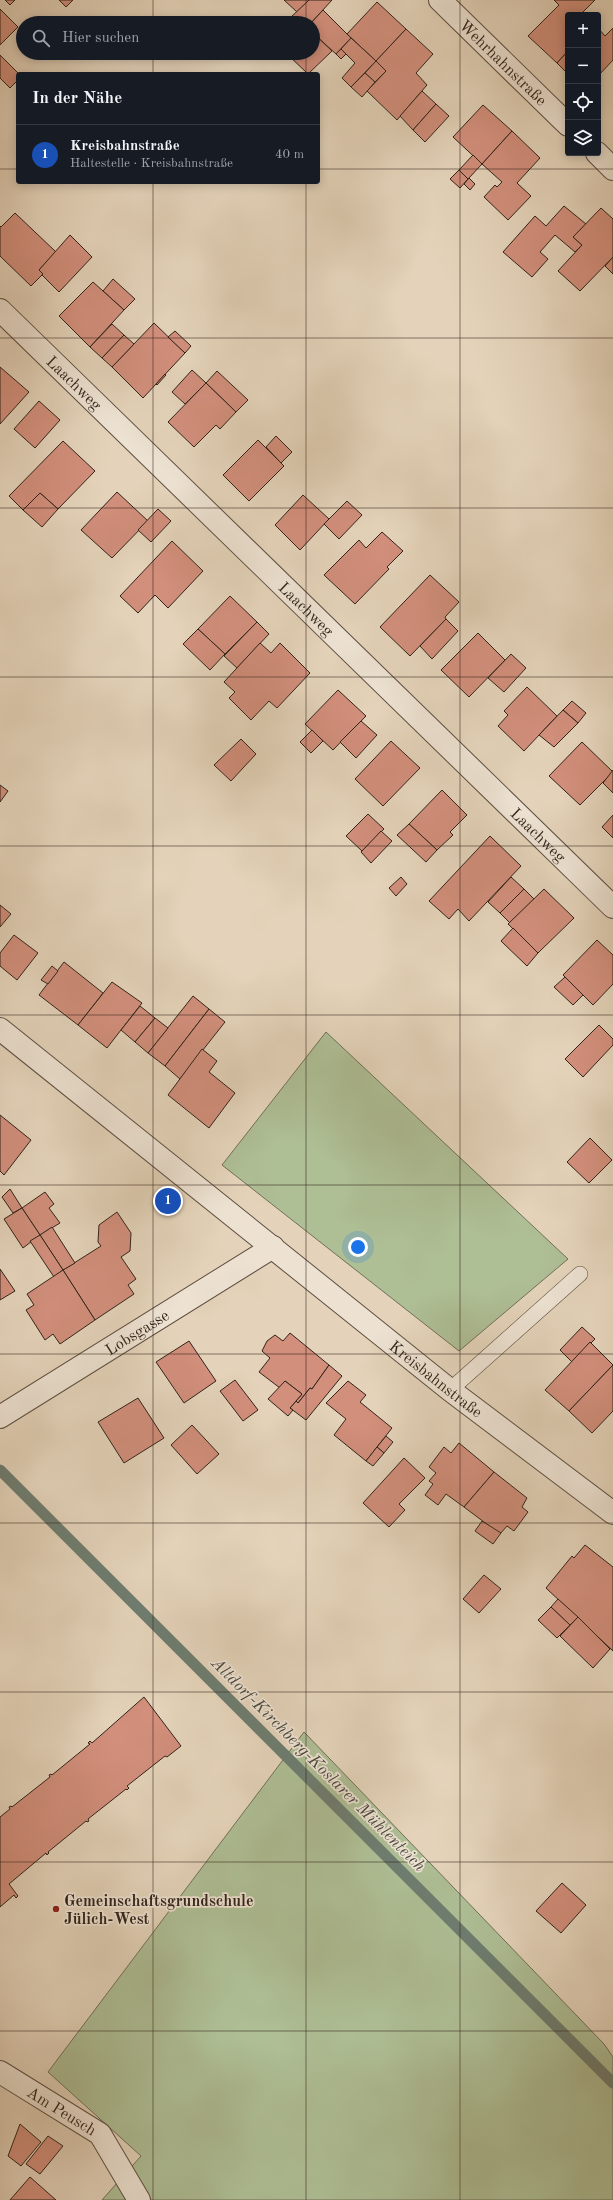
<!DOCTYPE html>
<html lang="de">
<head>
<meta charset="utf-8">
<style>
  :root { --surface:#171b24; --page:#242831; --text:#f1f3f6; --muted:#9ea1a6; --line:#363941; --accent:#ea580c }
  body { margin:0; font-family:"Old Standard TT",serif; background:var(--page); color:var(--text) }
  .controls { position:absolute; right:12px; top:12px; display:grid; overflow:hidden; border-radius:4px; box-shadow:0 2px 10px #0003 }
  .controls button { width:36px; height:36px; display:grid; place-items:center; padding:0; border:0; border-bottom:1px solid var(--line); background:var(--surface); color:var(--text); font:20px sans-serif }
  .you { position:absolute; left:358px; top:1247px; width:14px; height:14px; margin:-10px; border:3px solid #fff; border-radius:50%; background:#1a73e8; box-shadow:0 0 0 6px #1a73e833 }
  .badge { display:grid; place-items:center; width:26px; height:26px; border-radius:50%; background:var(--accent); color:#fff; font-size:13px; font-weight:700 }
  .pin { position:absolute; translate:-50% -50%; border:2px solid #fff; box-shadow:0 1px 4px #0006 }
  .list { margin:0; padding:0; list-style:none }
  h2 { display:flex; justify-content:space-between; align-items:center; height:52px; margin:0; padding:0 16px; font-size:17px }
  h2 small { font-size:13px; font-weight:400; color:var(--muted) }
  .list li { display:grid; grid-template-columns:26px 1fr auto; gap:12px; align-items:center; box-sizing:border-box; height:60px; padding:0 16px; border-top:1px solid var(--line) }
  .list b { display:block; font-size:15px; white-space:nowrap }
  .list p { margin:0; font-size:13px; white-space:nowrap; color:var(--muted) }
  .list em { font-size:13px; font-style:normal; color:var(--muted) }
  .icon { flex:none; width:22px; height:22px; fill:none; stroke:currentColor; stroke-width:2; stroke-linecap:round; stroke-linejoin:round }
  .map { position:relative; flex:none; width:613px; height:2200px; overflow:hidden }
  .search { position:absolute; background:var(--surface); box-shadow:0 2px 10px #0003; left:16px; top:16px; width:304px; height:44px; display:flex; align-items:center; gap:10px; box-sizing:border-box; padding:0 14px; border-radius:22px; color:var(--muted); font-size:15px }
  .panel { position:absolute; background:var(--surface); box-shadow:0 2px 10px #0003; left:16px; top:72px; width:304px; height:112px; border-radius:4px }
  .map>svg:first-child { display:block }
  .green { fill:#aebe95; stroke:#707058 }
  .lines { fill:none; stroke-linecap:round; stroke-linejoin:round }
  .stream { stroke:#6e7d70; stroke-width:11 }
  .building { fill:#d28f7c; stroke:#31231a }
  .service-casing { stroke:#5e4f42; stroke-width:16 }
  .minor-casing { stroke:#5e4f42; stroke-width:24 }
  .tertiary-casing { stroke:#5e4f42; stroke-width:24 }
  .service { stroke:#ede2d2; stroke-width:15 }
  .minor { stroke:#ede2d2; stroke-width:22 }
  .tertiary { stroke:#ede2d2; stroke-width:22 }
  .grid { fill:none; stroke:#31231a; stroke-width:1; stroke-opacity:0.55 }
  .poi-dot { fill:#8f2418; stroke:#ede2d2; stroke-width:1.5 }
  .labels { text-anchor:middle; stroke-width:3.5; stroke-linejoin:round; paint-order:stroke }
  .street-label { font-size:16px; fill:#31231a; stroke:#ede2d2 }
  .poi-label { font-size:16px; font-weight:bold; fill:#31231a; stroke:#ede2d2; text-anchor:start }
  .water-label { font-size:17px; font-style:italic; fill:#4a483e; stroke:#ede2d2 }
</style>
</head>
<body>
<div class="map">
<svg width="613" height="2200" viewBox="0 0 613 2200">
  <rect width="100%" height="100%" fill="#e4d3ba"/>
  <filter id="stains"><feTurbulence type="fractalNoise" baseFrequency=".005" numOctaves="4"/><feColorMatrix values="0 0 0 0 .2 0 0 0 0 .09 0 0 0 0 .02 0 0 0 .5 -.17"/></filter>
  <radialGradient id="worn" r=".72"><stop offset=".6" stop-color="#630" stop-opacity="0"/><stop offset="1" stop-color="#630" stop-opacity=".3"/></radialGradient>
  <g class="green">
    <polygon points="326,1032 568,1259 459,1351 222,1165"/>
    <polygon points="304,1732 604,2044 613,2057 613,2200 102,2200 141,2156 48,2072"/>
  </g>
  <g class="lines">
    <polyline class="stream" points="0,1470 613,2083"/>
  </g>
  <g class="building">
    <polygon points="5,0 15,0 10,5"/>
    <polygon points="59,0 73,0 66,7"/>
    <polygon points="284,0 309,0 297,12"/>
    <polygon points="309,0 332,0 311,23 298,23 291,17"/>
    <polygon points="554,0 595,0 582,13 584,15 568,15 568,51 557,63 528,36 559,5"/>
    <polygon points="377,2 406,29 376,61 347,34"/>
    <polygon points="0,9 18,27 0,45"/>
    <polygon points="323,10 351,38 336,54 313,33 313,23 311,23"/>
    <polygon points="598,28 605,36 613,28 613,60 598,76"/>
    <polygon points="406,29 433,54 416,73 427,85 397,120 367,91 386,71 376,61"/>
    <polygon points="313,33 332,51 308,74 286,53 313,53"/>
    <polygon points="351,38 376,61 351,87 342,78 355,63 341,49"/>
    <polygon points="341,49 346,54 341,59 336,54"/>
    <polygon points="568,51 568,74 557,63"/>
    <polygon points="0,55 19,74 18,80 10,88 0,78"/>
    <polygon points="376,61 386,71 375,82 365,73"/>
    <polygon points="365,73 375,82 362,97 351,87"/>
    <polygon points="422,91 436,104 413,130 400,116"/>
    <polygon points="436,104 449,116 425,142 413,130"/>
    <polygon points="483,105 512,131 482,164 453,137"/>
    <polygon points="512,131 540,158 517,183 531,196 508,220 484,197 495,185 497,187 502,182 482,164"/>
    <polygon points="473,155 482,164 468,179 459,170"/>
    <polygon points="459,170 468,179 460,188 450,179"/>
    <polygon points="469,178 475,184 470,190 464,184"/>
    <polygon points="564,206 586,224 573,237 582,245 575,252 555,235 540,252 548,259 532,277 503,252 535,216 546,226"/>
    <polygon points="601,208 613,219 613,257 580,291 558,271 582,245 573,237"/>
    <polygon points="15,213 56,252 39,270 43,274 31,286 0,256 0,226 1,227"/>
    <polygon points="70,235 92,257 59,292 42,275 43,274 39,270"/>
    <polygon points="613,257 613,274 605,266"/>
    <polygon points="113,279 135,299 124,310 103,291"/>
    <polygon points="93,282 124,310 90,347 59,316"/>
    <polygon points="154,323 185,353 143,398 112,367"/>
    <polygon points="112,324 124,335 102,358 90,347"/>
    <polygon points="175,331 191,346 185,353 168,337"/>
    <polygon points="124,335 134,344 112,367 102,358"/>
    <polygon points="0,367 29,392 0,424"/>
    <polygon points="192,370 206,383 185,404 172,392"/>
    <polygon points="217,371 248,400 236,412 206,383"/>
    <polygon points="165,374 166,375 157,385 156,384"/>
    <polygon points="206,383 236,412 220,429 216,425 194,447 168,422"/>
    <polygon points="39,401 60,420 35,448 14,429"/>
    <polygon points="276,436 292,452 281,463 266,447"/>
    <polygon points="258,440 284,466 249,501 223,475"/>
    <polygon points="63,441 95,471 58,509 40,493 23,510 9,496"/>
    <polygon points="117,492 148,521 112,558 81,530"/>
    <polygon points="40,493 58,509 42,527 23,510"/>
    <polygon points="303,495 329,519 300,550 275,525"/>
    <polygon points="347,501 362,515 339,539 324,524"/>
    <polygon points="158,509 171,521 151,542 138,530"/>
    <polygon points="382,532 403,551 387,567 389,569 355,604 324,575 359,540 366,548"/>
    <polygon points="172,541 203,571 168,608 155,595 138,613 120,596"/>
    <polygon points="430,575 459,602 445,617 446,619 410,656 380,627"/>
    <polygon points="230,596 257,622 225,654 198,629"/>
    <polygon points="446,619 458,631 432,659 420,646"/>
    <polygon points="257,622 269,634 237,668 224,656"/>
    <polygon points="198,629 225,654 210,670 183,644"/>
    <polygon points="478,633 505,660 469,697 441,670"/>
    <polygon points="260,643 271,653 280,643 310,673 277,708 269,701 251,720 229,698 235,692 224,682"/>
    <polygon points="511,654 526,668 504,692 488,678"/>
    <polygon points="527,687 557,716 524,751 498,726 508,715 504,711"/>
    <polygon points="338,690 366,716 333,750 305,724"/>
    <polygon points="572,701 586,713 578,723 563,710"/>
    <polygon points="563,710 578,723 554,747 539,735"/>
    <polygon points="361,721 377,735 356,758 340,742"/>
    <polygon points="312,730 323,741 311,753 300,742"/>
    <polygon points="241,739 256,754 231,781 214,765"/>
    <polygon points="391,741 420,768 383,806 355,779"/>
    <polygon points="582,742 613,772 580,805 549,776"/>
    <polygon points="613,770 613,793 603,783"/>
    <polygon points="0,785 8,791 0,802"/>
    <polygon points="442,790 467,815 450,832 453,835 437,850 409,824"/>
    <polygon points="368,814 384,829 362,851 346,836"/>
    <polygon points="613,815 613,838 602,827"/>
    <polygon points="409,824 437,850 426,862 397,835"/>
    <polygon points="381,831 392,841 371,863 361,852"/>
    <polygon points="490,836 521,866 469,921 458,909 449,919 429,901"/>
    <polygon points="401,877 407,884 396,896 389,888"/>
    <polygon points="511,877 524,889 500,913 488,902"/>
    <polygon points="524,889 534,899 510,923 500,913"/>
    <polygon points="544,889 574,918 538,953 508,924"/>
    <polygon points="0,905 11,914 0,927"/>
    <polygon points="513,928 538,953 527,966 501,941"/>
    <polygon points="14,935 38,953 17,980 0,966 0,953"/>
    <polygon points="597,940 613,955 613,984 593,1005 563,975"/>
    <polygon points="64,962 103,993 78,1025 39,995"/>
    <polygon points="52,966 58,971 48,984 41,980"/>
    <polygon points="565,977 583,995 573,1005 554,987"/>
    <polygon points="112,982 142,1003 107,1048 78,1025"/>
    <polygon points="193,996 209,1009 165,1066 148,1053"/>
    <polygon points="140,1006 155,1018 135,1042 121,1030"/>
    <polygon points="209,1009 225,1022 180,1079 165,1066"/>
    <polygon points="155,1018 168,1028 148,1053 135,1042"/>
    <polygon points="599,1025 613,1039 613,1045 583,1077 565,1059"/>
    <polygon points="202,1049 217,1061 209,1072 235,1093 209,1128 168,1095"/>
    <polygon points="0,1115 31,1140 4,1175 0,1171"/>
    <polygon points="590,1138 612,1160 589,1183 567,1162"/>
    <polygon points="10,1189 22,1208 13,1213 2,1197"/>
    <polygon points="45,1192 54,1204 49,1208 60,1223 40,1235 22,1208"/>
    <polygon points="22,1208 40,1235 23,1248 4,1219"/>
    <polygon points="117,1212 131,1233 130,1251 121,1257 136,1279 128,1285 134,1294 95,1320 63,1270 101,1246 98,1242 99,1225"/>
    <polygon points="52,1227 75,1263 63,1270 40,1235"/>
    <polygon points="40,1235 63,1270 54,1277 30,1241"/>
    <polygon points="0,1269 15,1291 0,1300"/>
    <polygon points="63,1270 95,1320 60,1344 53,1334 45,1340 26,1310 34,1305 27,1294"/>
    <polygon points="582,1327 595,1339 572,1362 560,1350"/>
    <polygon points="290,1333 329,1365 312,1389 310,1388 298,1403 296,1401 302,1394 285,1381 280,1388 259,1372 270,1358 262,1351 267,1341 275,1335 283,1341"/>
    <polygon points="189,1341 216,1381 184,1403 156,1362"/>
    <polygon points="590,1342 613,1365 569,1411 545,1390"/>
    <polygon points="329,1365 342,1376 306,1420 290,1408 296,1401 298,1403 310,1388 312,1389"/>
    <polygon points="613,1365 613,1411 592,1433 569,1411"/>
    <polygon points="235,1380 258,1410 243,1421 220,1391"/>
    <polygon points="285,1381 302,1394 290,1408 293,1410 288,1416 268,1399"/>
    <polygon points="348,1381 366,1395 360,1402 392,1428 366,1461 334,1435 346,1419 326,1403"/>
    <polygon points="138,1398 164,1438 124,1463 98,1422"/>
    <polygon points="192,1425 219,1454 197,1474 171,1445"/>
    <polygon points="386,1436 393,1442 384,1453 377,1447"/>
    <polygon points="459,1443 494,1472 464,1507 446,1494 438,1505 425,1495 433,1484 429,1481 436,1473 429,1467 444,1447 451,1453"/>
    <polygon points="377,1447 384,1453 373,1466 366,1461"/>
    <polygon points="404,1458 425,1478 399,1504 405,1510 389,1527 363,1503"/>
    <polygon points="494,1472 527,1498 522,1507 528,1512 514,1531 507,1526 500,1534 464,1507"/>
    <polygon points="482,1521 501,1533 493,1544 475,1531"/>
    <polygon points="585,1545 613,1567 613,1651 546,1588 572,1556 574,1558"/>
    <polygon points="484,1575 501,1589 479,1613 463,1599"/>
    <polygon points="558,1599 578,1617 570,1625 551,1607"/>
    <polygon points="551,1607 570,1625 557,1638 538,1620"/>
    <polygon points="578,1617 610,1649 593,1668 560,1636"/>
    <polygon points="144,1697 181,1746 167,1757 165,1756 127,1786 129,1788 127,1790 126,1789 88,1819 89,1821 87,1822 86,1821 48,1852 49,1853 47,1855 46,1853 9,1884 18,1896 16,1898 14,1895 0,1907 0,1817 10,1809 9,1807 11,1806 12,1807 50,1777 49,1775 51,1774 52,1775 90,1744 88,1743 90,1741 92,1743"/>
    <polygon points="562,1883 586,1905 561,1933 536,1911"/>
    <polygon points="20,2124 41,2142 21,2166 8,2156"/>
    <polygon points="48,2136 63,2146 40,2174 26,2164"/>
    <polygon points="30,2177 56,2200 10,2200"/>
  </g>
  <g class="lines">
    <g class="service-casing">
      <polyline id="service" points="450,1390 580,1274"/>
    </g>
    <g class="minor-casing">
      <g id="minor">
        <path id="s1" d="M 440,0 L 568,125"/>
        <polyline points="597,153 613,169"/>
        <path id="s2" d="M 0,310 L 613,907"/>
        <path id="s3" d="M 0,1417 L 273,1247"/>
        <path id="s4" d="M 0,2072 L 100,2134 L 139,2200"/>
      </g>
    </g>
    <g class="tertiary-casing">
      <g id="tertiary">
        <path id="s5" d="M 0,1029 L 450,1390 L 613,1513"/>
      </g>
    </g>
    <use href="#service" class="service"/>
    <use href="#minor" class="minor"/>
    <use href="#tertiary" class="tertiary"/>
  </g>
  <path class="grid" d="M 153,0 L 153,23M 306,0 L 306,23M 460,0 L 460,2200M 153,53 L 153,74M 306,53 L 306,74M 0,169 L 18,169M 318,169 L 613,169M 153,182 L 153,2200M 306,182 L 306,2200M 0,338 L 613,338M 0,508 L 613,508M 0,677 L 613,677M 0,846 L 613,846M 0,1015 L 613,1015M 0,1185 L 613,1185M 0,1354 L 613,1354M 0,1523 L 613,1523M 0,1692 L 613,1692M 0,1862 L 613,1862M 0,2031 L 613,2031"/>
  <circle class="poi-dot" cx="56" cy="1909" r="4"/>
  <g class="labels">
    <g class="street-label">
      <text dy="6" stroke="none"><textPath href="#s1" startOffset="89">Wehrhahnstraße</textPath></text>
      <text dy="6" stroke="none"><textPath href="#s2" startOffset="104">Laachweg</textPath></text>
      <text dy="6" stroke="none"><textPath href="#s2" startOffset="428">Laachweg</textPath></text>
      <text dy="6" stroke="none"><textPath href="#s2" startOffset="752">Laachweg</textPath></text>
      <text dy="6" stroke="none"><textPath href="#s3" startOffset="161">Lobsgasse</textPath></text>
      <text dy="6" stroke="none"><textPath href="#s5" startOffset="559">Kreisbahnstraße</textPath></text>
      <text dy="6" stroke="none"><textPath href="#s4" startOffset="73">Am Peusch</textPath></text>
    </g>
    <g class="poi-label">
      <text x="64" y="1906">Gemeinschaftsgrundschule<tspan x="64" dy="18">Jülich-West</tspan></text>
    </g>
    <g class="water-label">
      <text transform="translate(319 1764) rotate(45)" y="6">Altdorf-Kirchberg-Koslarer Mühlenteich</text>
    </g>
  </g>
  <rect width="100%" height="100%" filter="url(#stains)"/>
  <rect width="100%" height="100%" fill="url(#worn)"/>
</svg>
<div class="controls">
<button>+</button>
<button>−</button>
<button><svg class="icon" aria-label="locate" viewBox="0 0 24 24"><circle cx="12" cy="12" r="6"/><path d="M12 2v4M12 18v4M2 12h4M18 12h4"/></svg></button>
<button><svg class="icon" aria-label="layers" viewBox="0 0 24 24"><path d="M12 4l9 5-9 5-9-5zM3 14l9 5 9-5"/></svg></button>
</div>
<div class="you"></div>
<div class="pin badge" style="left:168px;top:1201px;background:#1a4fb4">1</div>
<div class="search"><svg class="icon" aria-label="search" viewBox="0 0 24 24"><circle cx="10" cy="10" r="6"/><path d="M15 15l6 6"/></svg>Hier suchen</div>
<section class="panel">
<h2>In der Nähe<small></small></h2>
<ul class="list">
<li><span class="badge" style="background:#1a4fb4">1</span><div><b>Kreisbahnstraße</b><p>Haltestelle · Kreisbahnstraße</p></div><em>40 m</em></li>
</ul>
</section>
</div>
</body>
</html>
